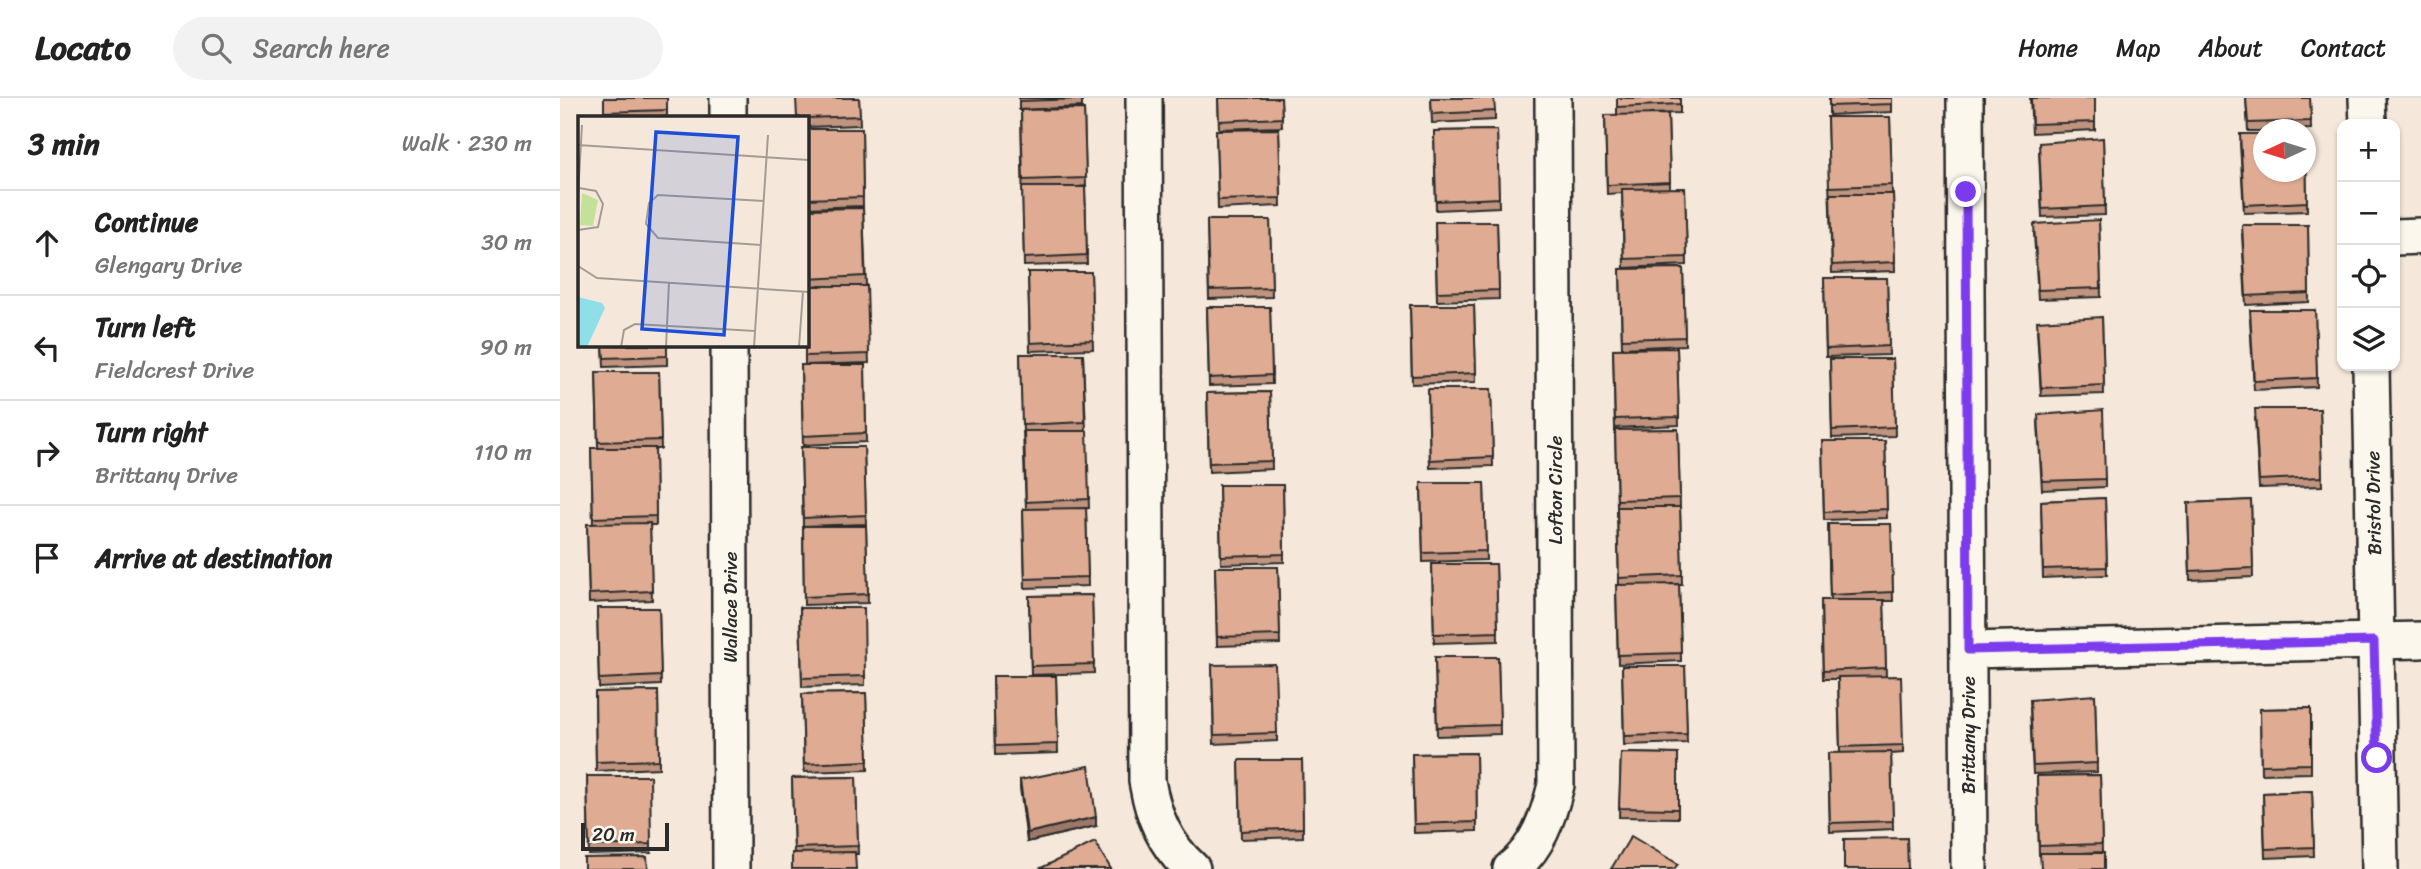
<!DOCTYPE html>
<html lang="en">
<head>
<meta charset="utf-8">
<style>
  :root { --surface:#fff; --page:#f2f2f2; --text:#222; --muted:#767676; --line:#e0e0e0 }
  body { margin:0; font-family:Sriracha,sans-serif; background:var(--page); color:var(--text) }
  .controls { position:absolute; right:21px; top:21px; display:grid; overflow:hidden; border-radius:14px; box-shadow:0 2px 5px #0004 }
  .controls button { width:63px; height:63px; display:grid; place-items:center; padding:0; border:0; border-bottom:2px solid var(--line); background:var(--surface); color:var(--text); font:35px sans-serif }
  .compass { position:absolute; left:1693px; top:21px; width:63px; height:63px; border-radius:50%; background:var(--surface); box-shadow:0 2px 5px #0004; rotate:266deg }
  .scale { position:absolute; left:21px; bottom:18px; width:88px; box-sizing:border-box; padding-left:7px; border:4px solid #2b2b2b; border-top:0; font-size:19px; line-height:24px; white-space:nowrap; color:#2b2b2b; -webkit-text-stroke:5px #fbf7ec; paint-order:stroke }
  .stop { position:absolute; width:21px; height:21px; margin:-16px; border:5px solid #7c3aed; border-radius:50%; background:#fff }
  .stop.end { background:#7c3aed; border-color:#fff; box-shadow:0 2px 7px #0008 }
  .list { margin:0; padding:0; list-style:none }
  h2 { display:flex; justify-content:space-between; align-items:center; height:91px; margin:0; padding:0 28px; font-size:30px }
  h2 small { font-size:23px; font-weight:400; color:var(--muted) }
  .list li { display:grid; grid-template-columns:46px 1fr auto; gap:21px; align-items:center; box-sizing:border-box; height:105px; padding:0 28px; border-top:2px solid var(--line) }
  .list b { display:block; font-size:26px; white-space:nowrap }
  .list p { margin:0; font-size:23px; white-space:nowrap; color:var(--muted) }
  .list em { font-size:23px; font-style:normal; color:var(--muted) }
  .icon { flex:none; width:38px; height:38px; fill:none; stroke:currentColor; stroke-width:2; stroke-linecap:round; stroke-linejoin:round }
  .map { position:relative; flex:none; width:1861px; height:771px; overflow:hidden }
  header { display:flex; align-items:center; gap:42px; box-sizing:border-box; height:98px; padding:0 35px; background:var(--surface); border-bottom:2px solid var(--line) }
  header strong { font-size:33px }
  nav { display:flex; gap:38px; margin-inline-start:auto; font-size:24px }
  .search { width:490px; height:63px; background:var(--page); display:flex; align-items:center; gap:18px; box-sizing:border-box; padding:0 24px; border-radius:38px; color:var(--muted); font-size:26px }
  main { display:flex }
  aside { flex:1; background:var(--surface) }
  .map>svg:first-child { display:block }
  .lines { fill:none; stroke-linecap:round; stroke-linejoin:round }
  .minor-casing { stroke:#2b2b2b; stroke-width:40 }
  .minor { stroke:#fbf7ec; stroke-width:35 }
  .wall { fill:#c0947e; stroke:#2b2b2b; stroke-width:2 }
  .shaded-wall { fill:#9c7867; stroke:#2b2b2b; stroke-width:2 }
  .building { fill:#dfac93; stroke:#2b2b2b; stroke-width:2 }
  .route { stroke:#7c3aed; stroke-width:9 }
  .labels { text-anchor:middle; stroke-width:7; stroke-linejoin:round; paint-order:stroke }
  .street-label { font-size:19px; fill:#2b2b2b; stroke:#fbf7ec }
  .inset-road { fill:none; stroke:#a49c94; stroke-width:2 }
  .view { fill:#1d4ed8; fill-opacity:0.15; stroke:#1d4ed8; stroke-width:3.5 }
  .inset-edge { fill:none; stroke:#2b2b2b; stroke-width:3.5 }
</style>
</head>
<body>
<header>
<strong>Locato</strong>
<div class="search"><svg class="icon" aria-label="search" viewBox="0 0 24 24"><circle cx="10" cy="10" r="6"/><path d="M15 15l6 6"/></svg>Search here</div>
<nav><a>Home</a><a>Map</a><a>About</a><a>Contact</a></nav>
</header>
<main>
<aside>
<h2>3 min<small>Walk · 230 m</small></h2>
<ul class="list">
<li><svg class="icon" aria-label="ahead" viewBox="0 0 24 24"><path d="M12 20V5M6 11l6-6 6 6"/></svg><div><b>Continue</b><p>Glengary Drive</p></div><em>30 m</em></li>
<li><svg class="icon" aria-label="left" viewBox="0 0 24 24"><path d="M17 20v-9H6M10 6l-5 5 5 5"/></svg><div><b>Turn left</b><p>Fieldcrest Drive</p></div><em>90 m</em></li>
<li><svg class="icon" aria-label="right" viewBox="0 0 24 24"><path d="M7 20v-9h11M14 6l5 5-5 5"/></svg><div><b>Turn right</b><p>Brittany Drive</p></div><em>110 m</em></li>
<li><svg class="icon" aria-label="arrive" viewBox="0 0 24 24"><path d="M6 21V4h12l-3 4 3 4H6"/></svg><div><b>Arrive at destination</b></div></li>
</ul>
</aside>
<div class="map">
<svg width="1861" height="771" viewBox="0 0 1861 771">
  <rect width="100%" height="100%" fill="#f5e8da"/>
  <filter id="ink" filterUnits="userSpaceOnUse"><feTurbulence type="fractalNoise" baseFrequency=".0143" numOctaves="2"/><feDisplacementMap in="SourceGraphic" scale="14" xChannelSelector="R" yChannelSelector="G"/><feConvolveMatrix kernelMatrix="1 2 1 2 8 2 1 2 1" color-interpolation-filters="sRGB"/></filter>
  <g filter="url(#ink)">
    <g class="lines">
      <g class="minor-casing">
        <g id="minor">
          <polyline points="168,0 168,19"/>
          <path d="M 584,0 L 587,683 C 593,718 605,747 632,771"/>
          <polyline points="1405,0 1409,771"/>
          <polyline points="1807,0 1808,26"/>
          <polyline points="1835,139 1861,138"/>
          <polyline points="169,247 171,771"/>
          <polyline points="1811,268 1820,771"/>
          <polyline points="1408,552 1861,542"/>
          <path d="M 951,771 C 978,750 988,719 996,687 L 993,0"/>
        </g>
      </g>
      <use href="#minor" class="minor"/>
    </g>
    <g class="wall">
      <rect x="44" y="0" width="63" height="19"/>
      <polygon points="299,0 300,27 247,29 247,19"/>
      <polygon points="459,0 522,0 522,9 459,12"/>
      <polygon points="658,0 721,0 722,29 659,31"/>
      <polygon points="871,0 935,13 935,22 872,25"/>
      <polygon points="1057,0 1120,0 1120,15 1089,16 1108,16 1110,91 1125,90 1127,167 1064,170 1062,95 1047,96 1045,17 1057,17"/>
      <polygon points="1269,0 1332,0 1332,14 1269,17"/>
      <polygon points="1470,0 1535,0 1535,32 1472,35"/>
      <polygon points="1686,0 1750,0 1751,31 1704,32 1704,33 1688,33"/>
      <polygon points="524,11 526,88 518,89 525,89 527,166 464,168 461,12"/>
      <polygon points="1267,19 1330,19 1332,96 1333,96 1335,173 1272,175"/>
      <polygon points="247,31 302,31 303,108 247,110"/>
      <polygon points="719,31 721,108 658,111 656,32"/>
      <polygon points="937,32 939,109 876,112 874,33"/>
      <polygon points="1543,40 1545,117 1482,119 1479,53"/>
      <polygon points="1680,45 1746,51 1747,113 1684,115"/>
      <polygon points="303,110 309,265 245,267 245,247 247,247 247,111"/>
      <polygon points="647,122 710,122 712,199 649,201"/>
      <polygon points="1539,122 1541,199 1478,201 1474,135"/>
      <polygon points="875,124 937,124 939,201 877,203"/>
      <polygon points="1748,127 1749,204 1686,207 1682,136"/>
      <polygon points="1123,170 1125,247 1062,250 1060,171"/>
      <polygon points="468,174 531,174 533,251 470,253"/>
      <polygon points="1264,180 1327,180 1329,257 1266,259"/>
      <polygon points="850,207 914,207 916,284 852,286"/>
      <polygon points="647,209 710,209 712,286 649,288"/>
      <polygon points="1755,212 1757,289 1694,292 1690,221"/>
      <polygon points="1542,219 1544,296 1481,298 1477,232"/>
      <polygon points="43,247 107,258 107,267 44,269"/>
      <polygon points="1117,250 1119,327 1055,330 1053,251"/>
      <polygon points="460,256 523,256 529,410 517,411 526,410 528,488 465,490 463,411 466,411"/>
      <polygon points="1270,261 1333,261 1335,338 1272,340"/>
      <polygon points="241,267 305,267 306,344 243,347"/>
      <polygon points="36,274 99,274 101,351 95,351 96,427 90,427 92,502 29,505 27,426 33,426 31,350 38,350"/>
      <polygon points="868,291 931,291 933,368 870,370"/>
      <polygon points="710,294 712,371 649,374 647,295"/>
      <polygon points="1760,311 1762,388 1699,390 1695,320"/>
      <polygon points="1478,325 1545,381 1545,389 1482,392"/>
      <polygon points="1118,331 1122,486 1108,486 1119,486 1121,563 1058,566 1056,495 1059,487 1055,332"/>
      <polygon points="1262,343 1325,343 1327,420 1264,422"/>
      <polygon points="241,349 304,349 306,426 243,428"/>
      <polygon points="861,385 924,385 926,462 863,464"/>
      <polygon points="659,387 723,387 724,464 661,466"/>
      <polygon points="1545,400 1547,477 1483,480 1481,403"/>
      <polygon points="1691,402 1693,479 1630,482 1628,405"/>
      <polygon points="1268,426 1331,426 1333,503 1324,503 1326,578 1343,647 1343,655 1331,656 1333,731 1270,734 1268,655 1280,655 1278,581 1263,581 1261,502 1270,502"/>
      <polygon points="243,428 306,428 308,505 244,507"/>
      <polygon points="872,466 936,466 938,543 874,545"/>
      <polygon points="655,469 718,469 720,546 657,548"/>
      <polygon points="532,497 534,575 471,577 469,498"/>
      <polygon points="37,510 99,510 101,587 39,590"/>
      <polygon points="240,510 305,578 305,587 242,589"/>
      <polygon points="875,559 938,559 940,636 877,638"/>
      <polygon points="652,567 717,635 717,643 654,646"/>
      <polygon points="1062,568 1125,568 1127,645 1064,647"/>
      <polygon points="433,578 496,578 498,655 435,657"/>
      <polygon points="98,593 99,670 36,673 35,594"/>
      <polygon points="306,595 308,672 244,674 242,596"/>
      <polygon points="1535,597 1537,674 1473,676 1470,610"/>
      <polygon points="1751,610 1751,675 1701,676 1700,611"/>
      <polygon points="916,655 917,733 854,735 852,656"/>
      <polygon points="1061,655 1118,656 1118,720 1059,719"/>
      <polygon points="679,662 742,662 743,739 681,741"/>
      <polygon points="1540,677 1542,754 1479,757 1477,678"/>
      <polygon points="27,678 91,746 91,755 29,757"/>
      <polygon points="296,679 298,756 234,755 232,680"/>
      <polygon points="460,682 536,728 467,744 460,690"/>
      <polygon points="1752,693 1754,758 1705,760 1703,695"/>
    </g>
    <polygon class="shaded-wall" points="536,719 536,728 467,744 467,735"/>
    <g class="building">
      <polygon points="44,0 107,0 107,12 44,14"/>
      <polygon points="236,0 299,0 300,18 247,20 237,19"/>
      <polygon points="459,0 522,0 522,1 459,3"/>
      <polygon points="658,0 721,0 722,20 659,23"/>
      <polygon points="871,0 934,0 935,13 872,16"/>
      <polygon points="1057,0 1120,0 1120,6 1057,9"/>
      <polygon points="1269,0 1332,0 1332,6 1269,8"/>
      <polygon points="1471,0 1535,0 1535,24 1472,26"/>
      <polygon points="1686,0 1750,0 1751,23 1688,25"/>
      <polygon points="524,11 526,80 463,82 461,12"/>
      <polygon points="1108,16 1110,84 1047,87 1045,17"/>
      <polygon points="1267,19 1330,19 1332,87 1269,89"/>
      <polygon points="247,31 302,31 303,99 247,101"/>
      <polygon points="719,31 721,100 658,102 656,32"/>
      <polygon points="937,32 939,100 876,103 874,33"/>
      <polygon points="1680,36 1704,36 1704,74 1746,74 1746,51 1747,104 1684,107"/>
      <polygon points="1543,40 1545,108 1482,111 1479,45"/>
      <polygon points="462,89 525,89 527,157 464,160"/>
      <polygon points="1125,90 1127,159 1064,161 1062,91"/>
      <polygon points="1270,96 1333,96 1335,164 1272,167"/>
      <polygon points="303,110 305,178 247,181 247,111"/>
      <polygon points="647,122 710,122 712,190 649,192"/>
      <polygon points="1539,122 1541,190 1478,192 1474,126"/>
      <polygon points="875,124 937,124 939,192 877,194"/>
      <polygon points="1682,127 1748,127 1749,195 1686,198"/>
      <polygon points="1123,170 1125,239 1062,241 1060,171"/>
      <polygon points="468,174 531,174 533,242 470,245"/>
      <polygon points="1264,180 1327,180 1329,248 1266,251"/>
      <polygon points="247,188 307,188 309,256 245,258 245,247 247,247"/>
      <polygon points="850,207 914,207 916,275 852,278"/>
      <polygon points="647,209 710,209 712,277 649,280"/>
      <polygon points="1690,212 1755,212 1757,280 1694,283"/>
      <polygon points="1542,219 1544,287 1481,290 1477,223"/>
      <polygon points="43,247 107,247 107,258 44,260"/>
      <polygon points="1117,250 1119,319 1055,321 1053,251"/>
      <polygon points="460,256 523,256 525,324 462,327"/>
      <polygon points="1270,261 1333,261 1335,329 1272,332"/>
      <polygon points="241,267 305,267 306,335 243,338"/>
      <polygon points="36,274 99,274 101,342 38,344"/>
      <polygon points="868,291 931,291 933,359 870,362"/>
      <polygon points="710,294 712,363 649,365 647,295"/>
      <polygon points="1695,311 1760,311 1762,379 1699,382"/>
      <polygon points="1543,312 1545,381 1482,383 1478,317"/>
      <polygon points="1118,331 1120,400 1057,402 1055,332"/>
      <polygon points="464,333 527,333 529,401 466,404"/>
      <polygon points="1262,343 1325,343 1327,411 1264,414"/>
      <polygon points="241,349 304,349 306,417 243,420"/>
      <polygon points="31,350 95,350 96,418 33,420"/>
      <polygon points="861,385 924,385 926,453 863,455"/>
      <polygon points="659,387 723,387 724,456 661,458"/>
      <polygon points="1545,400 1547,469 1483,471 1481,403"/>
      <polygon points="1691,402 1693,470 1630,473 1628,405"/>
      <polygon points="1057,409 1120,409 1122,477 1059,480"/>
      <polygon points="526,410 528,479 465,481 463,411"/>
      <polygon points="90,425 92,493 29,496 27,426"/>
      <polygon points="1268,426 1331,426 1333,494 1270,497"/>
      <polygon points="243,428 306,428 308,496 244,499"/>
      <polygon points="872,466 936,466 938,534 874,536"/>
      <polygon points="655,469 718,469 720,537 657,539"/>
      <polygon points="1119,486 1121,555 1058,557 1056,487"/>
      <polygon points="532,497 534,566 471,568 469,498"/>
      <polygon points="1261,502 1324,502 1326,570 1263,573"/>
      <polygon points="37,510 99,510 101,578 39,581"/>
      <polygon points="240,510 304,510 305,578 242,580"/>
      <polygon points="875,559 938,559 940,627 877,629"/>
      <polygon points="715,566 717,635 654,637 652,567"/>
      <polygon points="1062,568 1125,568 1127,636 1064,638"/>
      <polygon points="433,578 496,578 498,646 435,648"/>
      <polygon points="1341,578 1343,647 1280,649 1278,579"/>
      <polygon points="98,593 99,662 36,664 35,594"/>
      <polygon points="306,595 308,663 244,666 242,596"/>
      <polygon points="1535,597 1537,665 1473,668 1470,602"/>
      <polygon points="1751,610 1751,666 1701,667 1700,611"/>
      <polygon points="1331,654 1333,723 1270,725 1268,655"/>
      <polygon points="916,655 917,724 854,726 852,656"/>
      <polygon points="1061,655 1118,656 1118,711 1059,710"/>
      <polygon points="679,662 742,662 743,730 681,733"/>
      <polygon points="529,668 536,719 467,735 460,682"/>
      <polygon points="1540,677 1542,746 1479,748 1477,678"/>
      <polygon points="27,678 90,678 91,746 29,748"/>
      <polygon points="296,679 298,748 234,750 232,680"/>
      <polygon points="1752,693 1754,749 1705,751 1703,695"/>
      <polygon points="1071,738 1118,766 1114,771 1051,771"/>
      <polygon points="1347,740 1348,771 1284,771 1284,741"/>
      <polygon points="535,744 551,771 479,771"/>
      <polygon points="295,754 296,771 232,771 232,755"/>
      <polygon points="1480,755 1544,755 1544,771 1481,771"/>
      <polygon points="87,759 88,771 24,771 24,760"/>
    </g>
  </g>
  <g class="lines" filter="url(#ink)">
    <polyline class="route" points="1406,94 1408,552 1814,543 1817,660"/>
  </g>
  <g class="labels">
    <g class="street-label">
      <text transform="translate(995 392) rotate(-90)" y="7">Lofton Circle</text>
      <text transform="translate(1813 405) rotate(-91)" y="7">Bristol Drive</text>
      <text transform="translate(170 509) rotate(-90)" y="7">Wallace Drive</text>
      <text transform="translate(1408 637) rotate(-90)" y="7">Brittany Drive</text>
    </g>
  </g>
  <g transform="translate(18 18)">
    <rect width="231" height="231" fill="#f5e8da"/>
    <path d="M 4,77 L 20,84 L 15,110 L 2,109 Z" fill="#c4e199"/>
    <path d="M 0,181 L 24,187 L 27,192 L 9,231 L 0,231 Z" fill="#8edfe8"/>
    <path class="inset-road" d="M 0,29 L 231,44M 0,81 L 4,9M 231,90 L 231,126M 0,114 L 20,111 L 25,88 L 18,75 L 1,72M 183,129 L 80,122 L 68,108 L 71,87 L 80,79 L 186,85M 0,150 L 19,162 L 231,176M 43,231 L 46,214 L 57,208 L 177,215M 88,231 L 91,166M 176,231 L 190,19M 221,231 L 225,175"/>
    <path class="view" d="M 78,16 L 160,21 L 146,219 L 64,213 Z"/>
    <rect width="231" height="231" class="inset-edge"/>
  </g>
</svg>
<div class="controls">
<button>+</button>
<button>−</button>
<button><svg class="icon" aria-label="locate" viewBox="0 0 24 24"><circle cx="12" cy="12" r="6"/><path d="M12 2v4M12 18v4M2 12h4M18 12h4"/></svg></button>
<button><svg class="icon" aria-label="layers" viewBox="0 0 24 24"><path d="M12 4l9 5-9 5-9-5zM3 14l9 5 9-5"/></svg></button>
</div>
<svg class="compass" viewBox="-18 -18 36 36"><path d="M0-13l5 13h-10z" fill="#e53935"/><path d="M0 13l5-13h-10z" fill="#767676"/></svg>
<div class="scale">20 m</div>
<div class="stop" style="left:1817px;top:660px"></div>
<div class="stop end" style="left:1406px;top:94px"></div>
</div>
</main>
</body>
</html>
